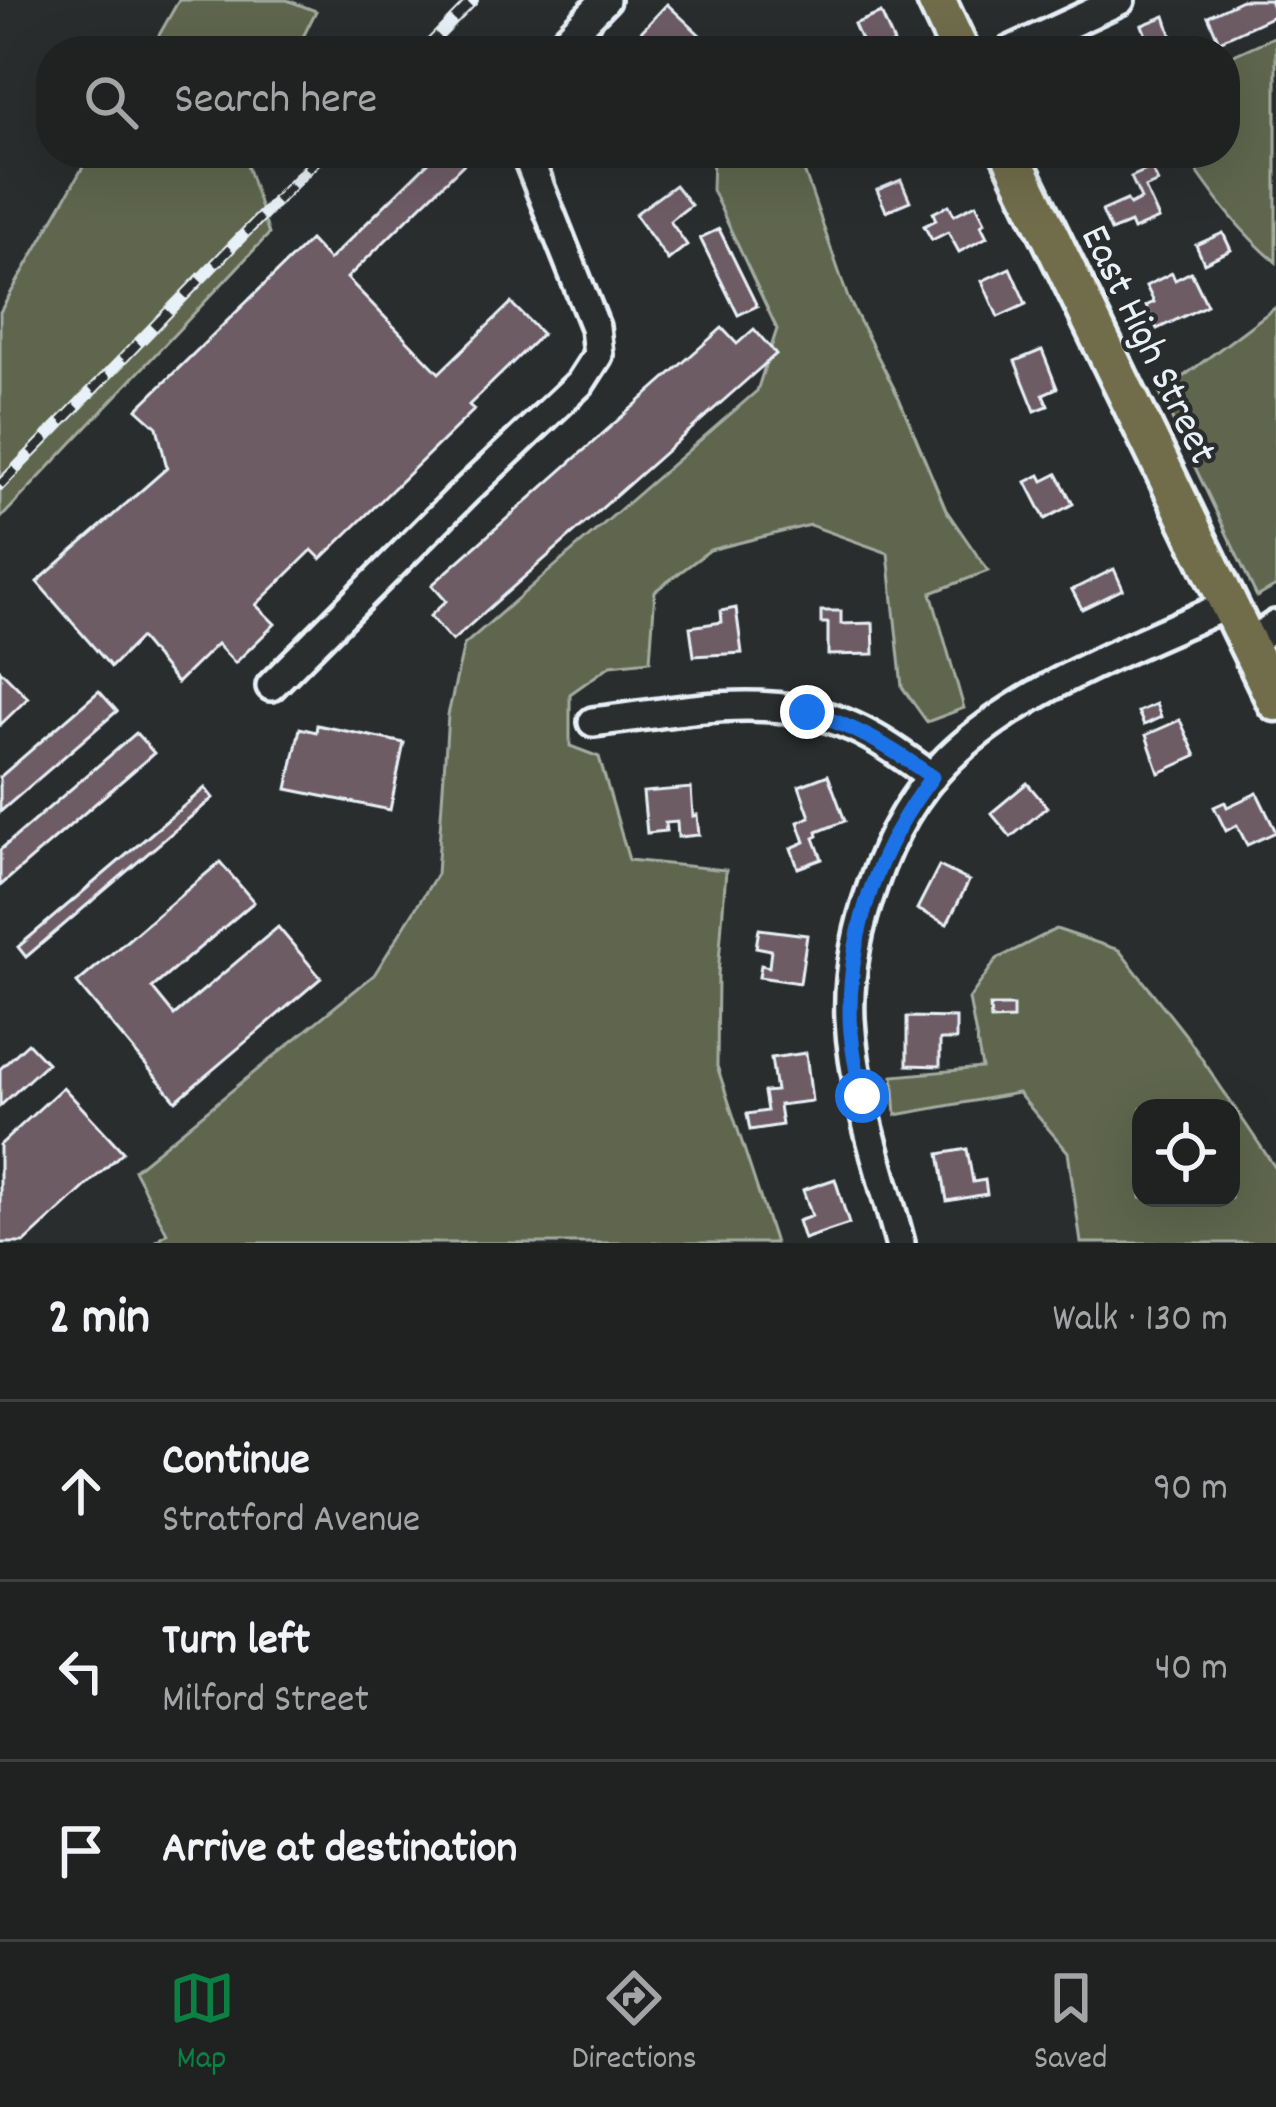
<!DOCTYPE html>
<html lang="en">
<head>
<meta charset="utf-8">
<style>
  :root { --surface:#202222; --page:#2d2f2f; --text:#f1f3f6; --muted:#a2a4a5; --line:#3d3f40; --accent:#0b8043 }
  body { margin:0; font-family:Dekko,sans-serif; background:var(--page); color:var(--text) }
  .controls { position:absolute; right:36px; bottom:36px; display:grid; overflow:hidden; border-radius:24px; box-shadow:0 12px 48px #0002 }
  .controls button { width:108px; height:108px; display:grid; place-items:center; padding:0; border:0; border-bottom:3px solid var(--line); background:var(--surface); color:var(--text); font:60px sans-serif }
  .stop { position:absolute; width:36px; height:36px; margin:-27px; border:9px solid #1a73e8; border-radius:50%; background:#fff }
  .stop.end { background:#1a73e8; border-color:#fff; box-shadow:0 3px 12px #0008 }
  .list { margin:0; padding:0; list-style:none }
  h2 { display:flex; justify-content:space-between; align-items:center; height:156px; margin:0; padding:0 48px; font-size:51px }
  h2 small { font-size:39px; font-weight:400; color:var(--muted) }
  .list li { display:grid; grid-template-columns:78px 1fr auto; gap:36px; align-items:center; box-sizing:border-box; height:180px; padding:0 48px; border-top:3px solid var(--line) }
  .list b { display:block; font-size:45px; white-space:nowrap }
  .list p { margin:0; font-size:39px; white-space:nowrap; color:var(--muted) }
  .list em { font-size:39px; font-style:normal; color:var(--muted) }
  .icon { flex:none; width:66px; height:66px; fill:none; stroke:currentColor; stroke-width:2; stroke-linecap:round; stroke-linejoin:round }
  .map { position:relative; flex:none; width:1276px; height:1243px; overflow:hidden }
  .search { position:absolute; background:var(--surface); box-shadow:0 12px 48px #0002; left:36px; right:36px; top:36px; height:132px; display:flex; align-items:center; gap:30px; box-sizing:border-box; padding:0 42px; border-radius:48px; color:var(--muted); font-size:45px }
  .sheet { height:696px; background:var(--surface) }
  nav { display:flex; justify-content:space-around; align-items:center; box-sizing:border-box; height:168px; border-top:3px solid var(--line); background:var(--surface); font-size:33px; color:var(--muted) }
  nav a { display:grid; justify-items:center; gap:6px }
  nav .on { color:var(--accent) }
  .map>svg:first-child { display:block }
  .green { fill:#5f664d; stroke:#a4aca2; stroke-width:3; fill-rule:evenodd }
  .building { fill:#6e5c65; stroke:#e8f1f8; stroke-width:3 }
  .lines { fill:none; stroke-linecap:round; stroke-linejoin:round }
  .minor-casing { stroke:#e8f1f8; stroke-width:36 }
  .major-casing { stroke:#e8f1f8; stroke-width:45 }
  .minor { stroke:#2a2d2e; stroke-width:27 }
  .major { stroke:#716d4b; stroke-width:36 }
  .rail-casing { stroke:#e8f1f8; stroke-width:12 }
  .rail { stroke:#2a2d2e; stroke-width:8; stroke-dasharray:22; stroke-linecap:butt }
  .route { stroke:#1a73e8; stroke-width:15 }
  .labels { text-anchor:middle; stroke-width:9; stroke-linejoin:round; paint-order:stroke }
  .street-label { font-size:42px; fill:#e8f1f8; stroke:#2a2d2e }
</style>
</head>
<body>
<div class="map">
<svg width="1276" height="1243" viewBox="0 0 1276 1243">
  <rect width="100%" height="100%" fill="#2a2d2e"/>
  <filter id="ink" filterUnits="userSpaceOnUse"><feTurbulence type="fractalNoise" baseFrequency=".00833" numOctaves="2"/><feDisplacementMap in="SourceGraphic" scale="24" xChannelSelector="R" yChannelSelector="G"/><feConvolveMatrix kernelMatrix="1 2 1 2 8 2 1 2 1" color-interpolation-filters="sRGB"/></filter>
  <g filter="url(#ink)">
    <g class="green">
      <polygon points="179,0 287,0 316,11 296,51 150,51"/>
      <path d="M 1276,36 L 1276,262 C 1239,232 1211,192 1184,153 L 1225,153 L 1225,59 Z"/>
      <polygon points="91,153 245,153 244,156 269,234 0,519 0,312"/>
      <polygon points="719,153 798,153 848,298 899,398 946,510 988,571 931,593 964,708 927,722 902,687 888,553 810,525 710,550 655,591 650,661 611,665 570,694 570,746 599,757 629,860 726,870 718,975 717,1066 775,1243 154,1243 167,1233 134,1170 374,975 437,874 448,715 464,645 757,391 777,329 712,190 713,156"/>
      <polygon points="1276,307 1276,586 1257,597 1160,394"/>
      <path d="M 1056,929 L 1119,950 L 1185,1034 L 1276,1169 L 1276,1243 L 1081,1243 L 1068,1152 L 1018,1093 L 896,1115 L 893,1076 L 982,1068 L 969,999 L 997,959 ZM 1141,1108 L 1231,1108 L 1231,1198 L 1141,1198 Z"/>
    </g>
    <g class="building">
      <polygon points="1242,0 1270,0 1276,15 1219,41 1208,16"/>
      <polygon points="667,4 716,50 715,51 623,51"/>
      <polygon points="881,13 894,43 876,51 860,51 858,47 863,45 854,24"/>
      <polygon points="1165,16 1174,43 1152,51 1142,25"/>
      <polygon points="438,153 475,153 347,278 439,373 511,303 542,334 469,405 474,410 321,559 312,550 256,605 275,624 235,663 217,644 177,683 140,638 111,667 37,582 167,468 157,427 137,409 310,240 329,260"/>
      <polygon points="1151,168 1158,182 1145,188 1159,219 1133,230 1130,223 1111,231 1102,211 1127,200 1130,205 1141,199 1131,177"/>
      <polygon points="901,180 910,201 886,211 877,190"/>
      <polygon points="675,185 691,205 670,221 687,245 668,260 635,214"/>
      <polygon points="976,204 985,222 981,225 987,237 959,252 948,232 932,240 924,226 936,220 933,213 949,205 954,215"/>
      <polygon points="719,229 757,306 738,315 700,238"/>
      <polygon points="1223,233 1231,250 1204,263 1196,245"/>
      <polygon points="1010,268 1026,304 998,317 982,281"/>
      <polygon points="1191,272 1207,305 1157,329 1146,306 1154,302 1146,286 1172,273 1175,280"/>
      <polygon points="722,328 737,344 754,329 776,354 452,641 430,616 446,601 432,585"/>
      <polygon points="1042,350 1057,388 1043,394 1048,406 1035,411 1015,361"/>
      <polygon points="1057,474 1073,504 1045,519 1026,482 1040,475 1043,481"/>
      <polygon points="1114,569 1123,589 1082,609 1072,590"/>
      <polygon points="736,608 742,653 694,656 690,627 722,622 721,611"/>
      <polygon points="821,611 841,611 841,624 873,623 874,654 828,655 828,623 821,623"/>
      <polygon points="0,670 28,698 0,725"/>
      <polygon points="99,691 117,711 0,812 0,777"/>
      <polygon points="1156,704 1161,717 1144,725 1138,712"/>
      <polygon points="1180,720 1196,756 1159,773 1146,735"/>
      <polygon points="317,725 404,743 390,810 287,789 300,728 316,732"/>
      <polygon points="136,733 154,753 0,886 0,850"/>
      <polygon points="828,775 845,821 817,832 818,836 814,838 822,859 798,868 791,848 805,842 798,822 810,817 799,786"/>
      <polygon points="1027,783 1047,807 1011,837 991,813"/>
      <polygon points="205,788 213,798 26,957 18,947"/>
      <polygon points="691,788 693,816 697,815 699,835 678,837 677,822 665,823 666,831 647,833 643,792"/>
      <polygon points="1257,793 1276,832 1247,845 1237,825 1226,831 1214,807 1225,802 1227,807"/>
      <polygon points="220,862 254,902 152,988 174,1015 278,927 321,978 176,1101 77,983"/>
      <polygon points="939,866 969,881 947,924 917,909"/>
      <polygon points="759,929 807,935 800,983 759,977 761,965 769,967 771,950 756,947"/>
      <polygon points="990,1006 1013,1006 1013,1019 991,1020"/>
      <polygon points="907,1017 956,1018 956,1040 940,1040 940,1066 907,1065"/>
      <polygon points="28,1043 47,1063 0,1106 0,1069"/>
      <polygon points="806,1053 812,1101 779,1105 782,1125 750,1130 747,1114 767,1111 764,1092 776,1091 771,1058"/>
      <polygon points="63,1087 123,1152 24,1243 0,1243 0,1145"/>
      <polygon points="967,1149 973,1182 985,1180 987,1194 947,1201 939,1154"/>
      <polygon points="835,1179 849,1224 804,1239 798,1221 812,1216 803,1190"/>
    </g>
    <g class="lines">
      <g class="minor-casing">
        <g id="minor">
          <polyline points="555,51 605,0"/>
          <polyline points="1010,51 1120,0"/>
          <polyline points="1248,644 1276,625"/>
          <polyline points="271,686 467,490 580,383 598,355 595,327 526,153"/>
          <path d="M 593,722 C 679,712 771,689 853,727 C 882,740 907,759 932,777"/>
          <path d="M 900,1243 C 881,1170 854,1095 850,1019 C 848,974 858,926 873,884 C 889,838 913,794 948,759 C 1019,689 1138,645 1229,604"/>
        </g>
      </g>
      <g class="major-casing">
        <g id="major">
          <polyline points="936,0 960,51"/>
          <polyline points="1010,153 1276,702"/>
        </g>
      </g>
      <use href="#minor" class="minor"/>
      <use href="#major" class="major"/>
      <g class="rail-casing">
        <g id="rail">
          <polyline points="423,51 473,0"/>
          <polyline points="0,485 323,153"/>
        </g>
      </g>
      <use href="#rail" class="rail"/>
    </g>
  </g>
  <g class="lines" filter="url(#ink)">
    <path class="route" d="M 807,712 C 857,727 890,747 932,777 C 880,845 850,926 850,1012 C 850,1040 856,1068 862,1096"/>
  </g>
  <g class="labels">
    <g class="street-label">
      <text transform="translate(1152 343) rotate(64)" y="15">East High Street</text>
    </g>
  </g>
</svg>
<div class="controls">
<button><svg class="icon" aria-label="locate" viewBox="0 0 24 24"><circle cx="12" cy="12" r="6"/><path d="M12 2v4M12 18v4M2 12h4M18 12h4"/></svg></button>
</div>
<div class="stop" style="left:862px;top:1096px"></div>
<div class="stop end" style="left:807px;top:712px"></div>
<div class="search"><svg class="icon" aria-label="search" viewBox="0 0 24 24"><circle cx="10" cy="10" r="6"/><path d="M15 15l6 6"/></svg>Search here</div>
</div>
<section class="sheet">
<h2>2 min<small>Walk · 130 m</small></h2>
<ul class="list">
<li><svg class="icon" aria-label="ahead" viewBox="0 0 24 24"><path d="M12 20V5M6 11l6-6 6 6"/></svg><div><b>Continue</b><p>Stratford Avenue</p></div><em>90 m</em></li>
<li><svg class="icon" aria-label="left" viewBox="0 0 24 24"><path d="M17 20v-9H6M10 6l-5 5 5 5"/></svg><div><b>Turn left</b><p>Milford Street</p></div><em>40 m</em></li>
<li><svg class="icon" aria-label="arrive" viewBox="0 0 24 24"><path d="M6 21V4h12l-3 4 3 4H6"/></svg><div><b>Arrive at destination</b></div></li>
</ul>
</section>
<nav>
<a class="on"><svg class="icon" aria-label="map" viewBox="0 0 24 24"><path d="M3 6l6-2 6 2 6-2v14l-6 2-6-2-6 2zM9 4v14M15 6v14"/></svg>Map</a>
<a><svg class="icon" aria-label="directions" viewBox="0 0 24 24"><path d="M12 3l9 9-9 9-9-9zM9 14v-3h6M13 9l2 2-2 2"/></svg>Directions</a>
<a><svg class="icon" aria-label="saved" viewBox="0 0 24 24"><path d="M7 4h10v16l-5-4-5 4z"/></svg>Saved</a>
</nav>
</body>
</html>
